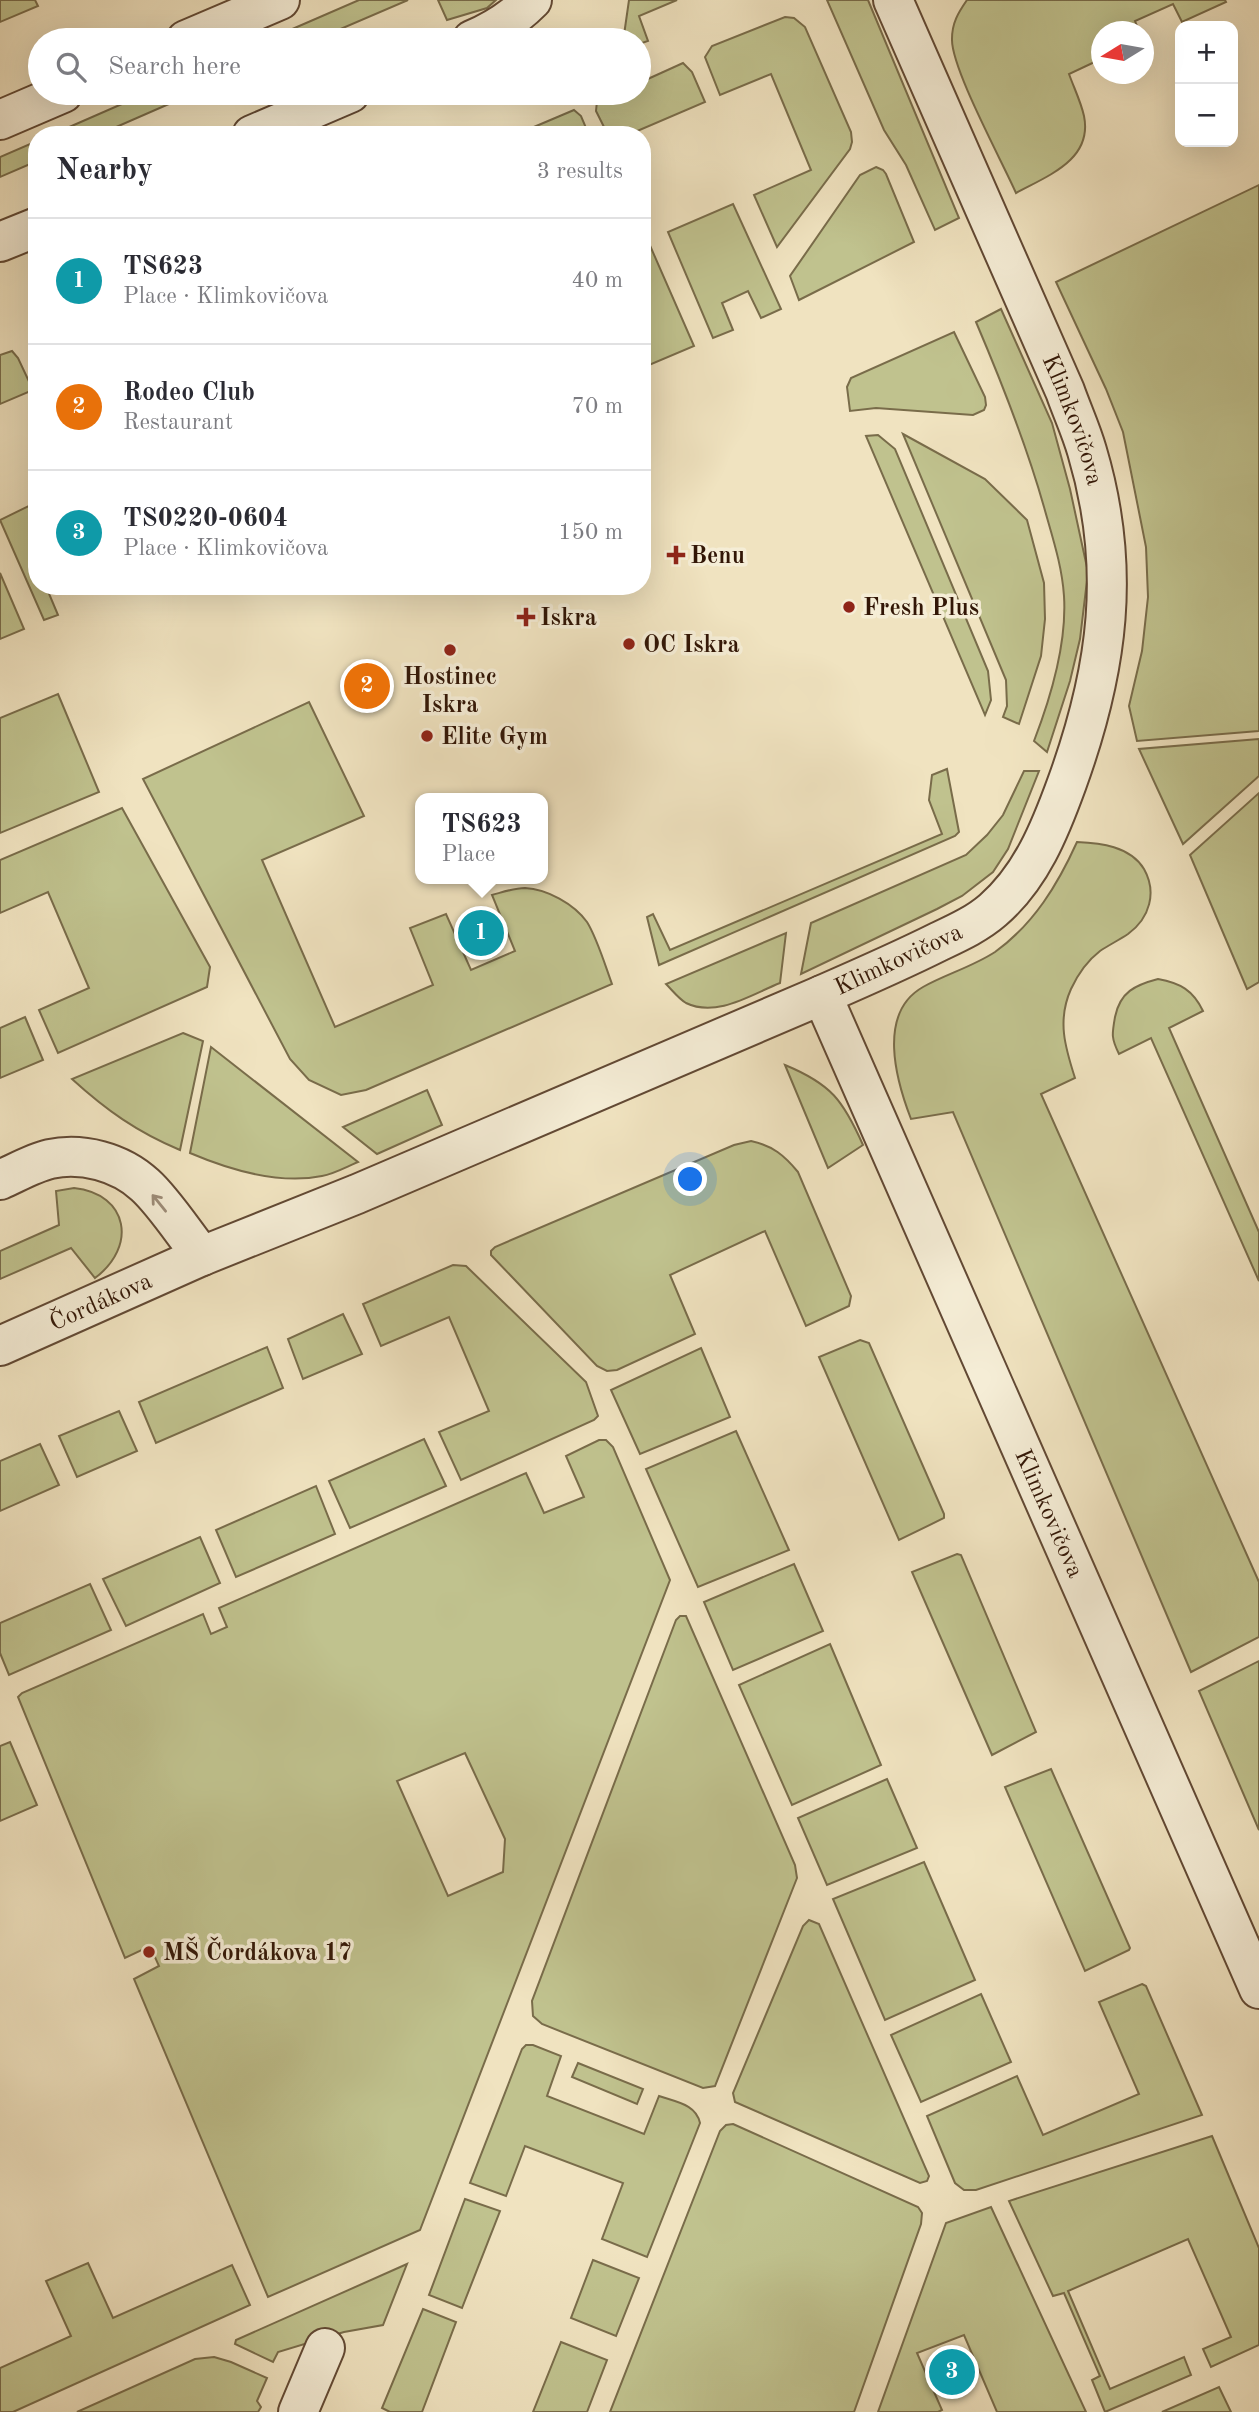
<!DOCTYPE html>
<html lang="en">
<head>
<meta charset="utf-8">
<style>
  :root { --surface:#fff; --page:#f7f7f7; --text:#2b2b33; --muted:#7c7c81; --line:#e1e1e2; --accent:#0b8043 }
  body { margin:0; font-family:"Old Standard TT",serif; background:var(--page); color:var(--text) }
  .controls { position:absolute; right:21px; top:21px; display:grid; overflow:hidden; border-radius:14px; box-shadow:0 7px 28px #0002 }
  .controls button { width:63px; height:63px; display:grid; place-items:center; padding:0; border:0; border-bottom:2px solid var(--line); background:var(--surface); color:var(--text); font:35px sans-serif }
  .compass { position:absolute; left:1091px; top:21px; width:63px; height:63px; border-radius:50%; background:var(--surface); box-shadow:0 7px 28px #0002; rotate:259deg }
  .you { position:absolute; left:691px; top:1180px; width:24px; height:24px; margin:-18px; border:5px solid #fff; border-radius:50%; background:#1a73e8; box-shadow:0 0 0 10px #1a73e833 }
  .badge { display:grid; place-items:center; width:46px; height:46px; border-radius:50%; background:var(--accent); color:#fff; font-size:23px; font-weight:700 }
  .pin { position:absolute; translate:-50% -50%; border:4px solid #fff; box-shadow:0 2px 7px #0006 }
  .popup { position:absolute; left:415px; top:793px; width:133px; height:91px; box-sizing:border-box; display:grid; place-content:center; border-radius:14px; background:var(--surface); filter:drop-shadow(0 2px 5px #0005); font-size:23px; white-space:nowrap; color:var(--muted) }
  .popup b { font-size:26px; color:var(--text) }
  .popup::after { content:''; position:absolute; left:50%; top:100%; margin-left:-14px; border:14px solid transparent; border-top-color:var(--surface) }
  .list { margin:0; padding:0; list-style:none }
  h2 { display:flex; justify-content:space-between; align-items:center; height:91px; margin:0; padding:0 28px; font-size:30px }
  h2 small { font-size:23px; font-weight:400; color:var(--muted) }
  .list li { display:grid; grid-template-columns:46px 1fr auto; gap:21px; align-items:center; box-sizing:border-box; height:126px; padding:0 28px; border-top:2px solid var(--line) }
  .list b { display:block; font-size:26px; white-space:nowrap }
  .list p { margin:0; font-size:23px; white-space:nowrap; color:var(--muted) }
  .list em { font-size:23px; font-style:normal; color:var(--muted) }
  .icon { flex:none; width:38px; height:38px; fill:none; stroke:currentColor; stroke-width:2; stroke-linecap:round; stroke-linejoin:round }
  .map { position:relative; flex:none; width:1259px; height:2412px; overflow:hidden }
  .search { position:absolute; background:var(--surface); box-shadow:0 7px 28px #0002; left:28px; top:28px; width:623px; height:77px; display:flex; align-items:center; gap:18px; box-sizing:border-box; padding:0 24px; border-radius:38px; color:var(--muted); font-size:26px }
  .panel { position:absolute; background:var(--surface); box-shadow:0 7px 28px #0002; left:28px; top:126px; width:623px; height:469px; border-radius:28px }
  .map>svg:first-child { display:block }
  .green { fill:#c0c28e; stroke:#796c4a; stroke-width:2; fill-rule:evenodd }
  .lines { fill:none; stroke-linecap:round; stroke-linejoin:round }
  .minor-casing { stroke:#624934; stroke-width:42 }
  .minor { stroke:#f5edd6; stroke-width:38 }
  .oneway { stroke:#9d8c78 }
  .poi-dot { fill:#8f2418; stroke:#f5edd6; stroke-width:2.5 }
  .labels { text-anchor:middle; stroke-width:7; stroke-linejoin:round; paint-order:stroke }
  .street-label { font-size:24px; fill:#321606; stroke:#f5edd6 }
  .poi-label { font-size:24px; font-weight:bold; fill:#321606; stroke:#f5edd6; text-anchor:start }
</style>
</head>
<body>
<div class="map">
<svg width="1259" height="2412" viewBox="0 0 1259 2412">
  <rect width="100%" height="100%" fill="#f0e3c0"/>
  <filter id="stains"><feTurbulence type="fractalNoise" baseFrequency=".00286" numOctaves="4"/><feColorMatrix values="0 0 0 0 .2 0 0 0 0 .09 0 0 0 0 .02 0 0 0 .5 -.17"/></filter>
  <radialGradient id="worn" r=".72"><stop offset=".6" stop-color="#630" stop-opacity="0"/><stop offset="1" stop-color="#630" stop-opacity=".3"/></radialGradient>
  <g class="green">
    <polygon points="0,0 35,0 38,6 0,22"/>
    <polygon points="359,0 408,0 315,40 267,40"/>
    <polygon points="438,0 496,0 487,8 447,20"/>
    <polygon points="629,0 677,0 639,16 648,41 639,44 639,40 626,40 624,35"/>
    <polygon points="827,0 868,0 959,218 935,230 906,165 884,130"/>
    <path d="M 967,0 L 1225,0 L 1226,2 L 1182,22 L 1173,4 L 1135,21 L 1139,31 L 1102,32 L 1101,59 L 1069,74 C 1074,88 1081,102 1084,116 C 1093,160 1047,176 1016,193 C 1002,161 951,68 952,39 C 952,23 958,13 967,0 Z"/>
    <polygon points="785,17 794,18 805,27 851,132 852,142 850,149 777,247 754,195 811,170 771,74 720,95 705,57 712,46"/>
    <polygon points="683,63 692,72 705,102 628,135 608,135 596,111 597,101 616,93 639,93 639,83"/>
    <polygon points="147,93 194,93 98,135 51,135"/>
    <polygon points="574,110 581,116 589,135 515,135"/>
    <polygon points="37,141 37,161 0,177 0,157"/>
    <polygon points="876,167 883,170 886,174 914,242 799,300 790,276 860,175"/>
    <polygon points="1259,185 1259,731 1137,741 1129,706 1142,651 1148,597 1146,547 1123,432 1106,389 1056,282"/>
    <polygon points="733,204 781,309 761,318 748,291 722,303 733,330 713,338 668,232"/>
    <polygon points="648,241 694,346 642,368 642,243"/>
    <path d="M 1001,309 L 1052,423 L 1070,489 L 1088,572 L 1080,639 L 1070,681 L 1047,752 L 1034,741 C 1051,697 1067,644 1064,596 C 1062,565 1052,536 1044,507 C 1026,443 1002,383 976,322 Z"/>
    <polygon points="954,332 985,397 986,405 984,410 973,415 876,408 850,411 847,387 851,378"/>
    <polygon points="12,351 18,358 33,390 0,404 0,355"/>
    <polygon points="903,434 985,479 1027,520 1044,583 1045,619 1041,656 1019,724 1003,717 1007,706 1006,680"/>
    <polygon points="878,435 895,449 988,671 991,700 985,715 866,436"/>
    <polygon points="37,502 37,586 52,586 47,589 58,615 44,620 0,520"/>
    <polygon points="0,573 24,629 0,639"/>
    <polygon points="58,694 99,792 0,833 0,718"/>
    <path d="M 309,702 L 364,816 L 262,860 L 335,1027 L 433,985 L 410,928 L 446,914 L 471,970 L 515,951 L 492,895 C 503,892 514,888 525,888 C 547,889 574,904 587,922 C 597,938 605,965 612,984 L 366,1090 L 341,1095 L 309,1080 L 290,1059 L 143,779 Z"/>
    <polygon points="1259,739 1259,776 1183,844 1139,749"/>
    <polygon points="947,769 959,832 955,836 659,965 647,917 653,914 670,950 942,834 929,800 932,775"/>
    <polygon points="1024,771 1039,771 1008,849 993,872 962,896 937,909 801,974 811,923 966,855 987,835 1003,815"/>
    <polygon points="1259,793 1259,982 1247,989 1190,855"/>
    <polygon points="122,808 210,967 207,987 58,1053 39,1010 89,988 48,892 0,913 0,860"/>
    <path d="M 1077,842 C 1100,843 1130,846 1144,869 C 1157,892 1150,918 1128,934 C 1119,940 1109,945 1100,951 C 1087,961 1078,974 1071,989 C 1057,1020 1065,1047 1075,1078 L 1041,1094 L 1259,1582 L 1259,1637 L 1191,1672 L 953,1112 L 911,1119 C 896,1080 877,1013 923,987 C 946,974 972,967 995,952 C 1034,924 1058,884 1077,842 Z"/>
    <path d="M 786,933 L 780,983 C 752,994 717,1018 686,1003 C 679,999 672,990 666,984 Z"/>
    <path d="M 1158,979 C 1180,983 1193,990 1203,1011 L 1169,1028 L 1259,1232 L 1259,1281 L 1151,1038 L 1119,1054 C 1111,1038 1112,1034 1115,1017 C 1120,992 1135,985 1158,979 Z"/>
    <polygon points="25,1017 43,1060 0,1078 0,1028"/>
    <path d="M 183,1033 L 203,1041 L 180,1150 C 137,1132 106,1110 72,1079 Z"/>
    <path d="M 211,1047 L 358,1162 C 346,1167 334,1174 322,1176 C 278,1185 230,1170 190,1153 Z"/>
    <path d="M 785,1065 C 831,1084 843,1100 863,1145 L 828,1168 Z"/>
    <polygon points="427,1090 442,1125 377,1154 343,1127"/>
    <path d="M 751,1141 C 773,1146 784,1155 798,1172 L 851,1296 L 849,1306 L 806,1326 L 765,1231 L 670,1275 L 695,1334 L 617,1370 L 607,1371 L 597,1366 L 491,1255 L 491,1251 L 495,1247 L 734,1145 Z"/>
    <path d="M 74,1188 C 129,1194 137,1247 95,1278 L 71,1248 L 0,1279 L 0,1251 L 59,1225 L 56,1191 Z"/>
    <polygon points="453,1265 466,1266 586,1382 598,1416 594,1420 461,1480 439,1432 489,1411 449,1317 381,1346 363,1304"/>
    <polygon points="343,1314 362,1354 303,1379 288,1339"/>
    <polygon points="860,1340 869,1343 944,1514 944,1518 899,1540 819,1357"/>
    <polygon points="267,1347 283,1388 156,1443 139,1402"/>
    <polygon points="701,1348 730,1417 640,1454 611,1390"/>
    <polygon points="119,1411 137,1451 77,1477 59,1436"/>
    <polygon points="736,1431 789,1550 698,1587 646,1469"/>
    <polygon points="424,1439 446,1486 350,1528 329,1481"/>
    <path d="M 599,1440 L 606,1440 L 613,1447 L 670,1580 L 420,2230 L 268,2297 L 134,1979 L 159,1966 L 150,1946 L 125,1958 L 18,1697 L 22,1693 L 203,1614 L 211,1634 L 227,1627 L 219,1608 L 526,1473 L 544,1513 L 584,1497 L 566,1456 ZM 465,1753 L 505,1839 L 503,1872 L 448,1896 L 397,1781 Z"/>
    <polygon points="40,1444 59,1485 0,1511 0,1461"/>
    <polygon points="316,1486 335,1534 236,1577 216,1530"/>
    <polygon points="200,1537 220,1583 126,1626 103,1579"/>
    <polygon points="957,1554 961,1555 1036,1732 992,1755 912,1572"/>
    <polygon points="794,1564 823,1631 733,1670 704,1602"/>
    <polygon points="90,1584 111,1630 9,1675 0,1653 0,1623"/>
    <polygon points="680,1616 686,1616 795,1865 797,1878 715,2086 703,2088 542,2024 533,2016 532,2001 676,1620"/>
    <polygon points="830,1644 881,1765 792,1805 739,1685"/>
    <polygon points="1259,1661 1259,1830 1199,1691"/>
    <polygon points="10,1742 37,1805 0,1821 0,1746"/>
    <polygon points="1051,1769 1130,1948 1129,1950 1085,1971 1005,1787"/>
    <polygon points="887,1779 917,1848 827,1885 798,1818"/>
    <polygon points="924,1862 975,1980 885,2020 833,1899"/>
    <polygon points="809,1920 819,1924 929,2176 927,2181 920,2183 735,2102 733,2093 803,1926"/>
    <polygon points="1142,1984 1146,1986 1202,2115 976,2190 964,2190 955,2183 927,2116 1017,2076 1043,2135 1139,2094 1099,2002"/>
    <polygon points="981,1994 1011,2062 921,2102 891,2035"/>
    <path d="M 526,2045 L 533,2045 L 561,2056 L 547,2096 L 644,2134 L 659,2096 C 676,2102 696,2104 700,2123 L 647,2257 L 602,2239 L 623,2183 L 525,2146 L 506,2196 L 470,2183 L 522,2049 Z"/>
    <polygon points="578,2063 643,2089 637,2104 572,2077"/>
    <polygon points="733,2124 918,2207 922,2213 921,2224 854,2412 610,2412 720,2131 726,2125"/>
    <polygon points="1212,2136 1259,2248 1259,2345 1211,2367 1203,2349 1231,2337 1188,2239 1068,2291 1110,2389 1184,2357 1191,2375 1105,2412 1092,2380 1100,2376 1064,2293 1053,2296 1009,2201"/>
    <polygon points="465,2199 500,2211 462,2308 429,2295"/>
    <polygon points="991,2207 1086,2412 997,2412 964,2335 917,2353 942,2410 938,2412 878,2412 946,2223"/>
    <polygon points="593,2260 639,2278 616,2336 571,2318"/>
    <polygon points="88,2263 113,2318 232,2265 250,2305 13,2412 0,2412 0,2368 71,2336 46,2281"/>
    <polygon points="407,2264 383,2325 344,2332 278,2352 273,2362 235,2344 236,2340"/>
    <polygon points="423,2309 456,2322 422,2412 390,2412 382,2408"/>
    <polygon points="561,2342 607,2360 587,2412 533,2412"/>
    <polygon points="214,2357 231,2362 267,2378 257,2401 261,2407 258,2412 77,2412 195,2359"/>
    <polygon points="1219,2387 1231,2412 1162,2412"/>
  </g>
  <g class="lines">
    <g class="minor-casing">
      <g id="minor">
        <path id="s1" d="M 893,0 L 1065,391 C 1072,411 1081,430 1087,451 C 1122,568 1108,670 1067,783 C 1050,830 1031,877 993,910 C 977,924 957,933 938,942 C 900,961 861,978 822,995 L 1259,1989"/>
        <polyline points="186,40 280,0"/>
        <path d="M 472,40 C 496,30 514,18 532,0"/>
        <polyline points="0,120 63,93"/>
        <polyline points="252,135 350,93"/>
        <polyline points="0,242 37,227"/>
        <path d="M 0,1180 C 16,1173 33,1163 50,1159 C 82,1152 120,1162 145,1185 C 164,1202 185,1235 202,1256"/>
        <path id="s2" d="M 0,1346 L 202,1256 L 357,1194 L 822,995"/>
        <polyline points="298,2412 325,2348"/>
      </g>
    </g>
    <use href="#minor" class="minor"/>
  </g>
  <defs><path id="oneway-shaft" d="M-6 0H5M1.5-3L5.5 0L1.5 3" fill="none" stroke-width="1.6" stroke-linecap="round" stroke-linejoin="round" transform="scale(1.75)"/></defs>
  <use class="oneway" href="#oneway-shaft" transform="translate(159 1203) rotate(-129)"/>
  <g class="poi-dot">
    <path d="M672.5 544.5h7v7h7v7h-7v7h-7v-7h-7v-7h7z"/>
    <circle cx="849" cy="607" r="7"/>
    <path d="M522.5 606.5h7v7h7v7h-7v7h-7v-7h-7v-7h7z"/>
    <circle cx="629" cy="644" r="7"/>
    <circle cx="450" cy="650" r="7"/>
    <circle cx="427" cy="736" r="7"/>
    <circle cx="149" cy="1952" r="7"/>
  </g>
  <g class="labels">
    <g class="street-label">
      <text dy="8" stroke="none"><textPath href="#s1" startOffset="457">Klimkovičova</textPath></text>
      <text transform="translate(898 959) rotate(-25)" y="8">Klimkovičova</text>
      <text dy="8" stroke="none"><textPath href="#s2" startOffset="110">Čordákova</textPath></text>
      <text dy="8" stroke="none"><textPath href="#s1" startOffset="1736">Klimkovičova</textPath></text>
    </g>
    <g class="poi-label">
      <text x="690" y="563">Benu</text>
      <text x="863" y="615">Fresh Plus</text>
      <text x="540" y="625">Iskra</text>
      <text x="643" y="652">OC Iskra</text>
      <text x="450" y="684" text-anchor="middle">Hostinec<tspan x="450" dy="28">Iskra</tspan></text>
      <text x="441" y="744">Elite Gym</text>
      <text x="163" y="1960">MŠ Čordákova 17</text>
    </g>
  </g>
  <rect width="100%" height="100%" filter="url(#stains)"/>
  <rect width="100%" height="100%" fill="url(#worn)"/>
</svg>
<div class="controls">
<button>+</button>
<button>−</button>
</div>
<svg class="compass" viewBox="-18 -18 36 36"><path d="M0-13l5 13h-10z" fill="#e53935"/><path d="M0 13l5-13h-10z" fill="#7c7c81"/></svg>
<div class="you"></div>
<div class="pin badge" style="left:481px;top:933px;background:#0f9aa8">1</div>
<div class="popup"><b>TS623</b>Place</div>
<div class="pin badge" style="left:367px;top:686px;background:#e8710a">2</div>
<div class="pin badge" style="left:952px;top:2372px;background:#0f9aa8">3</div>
<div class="search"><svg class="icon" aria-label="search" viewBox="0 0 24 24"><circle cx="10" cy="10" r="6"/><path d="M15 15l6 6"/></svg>Search here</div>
<section class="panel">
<h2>Nearby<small>3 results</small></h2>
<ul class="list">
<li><span class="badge" style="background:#0f9aa8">1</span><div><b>TS623</b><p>Place · Klimkovičova</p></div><em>40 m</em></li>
<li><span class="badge" style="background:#e8710a">2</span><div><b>Rodeo Club</b><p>Restaurant</p></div><em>70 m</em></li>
<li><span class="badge" style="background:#0f9aa8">3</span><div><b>TS0220-0604</b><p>Place · Klimkovičova</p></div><em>150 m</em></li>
</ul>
</section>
</div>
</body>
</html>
